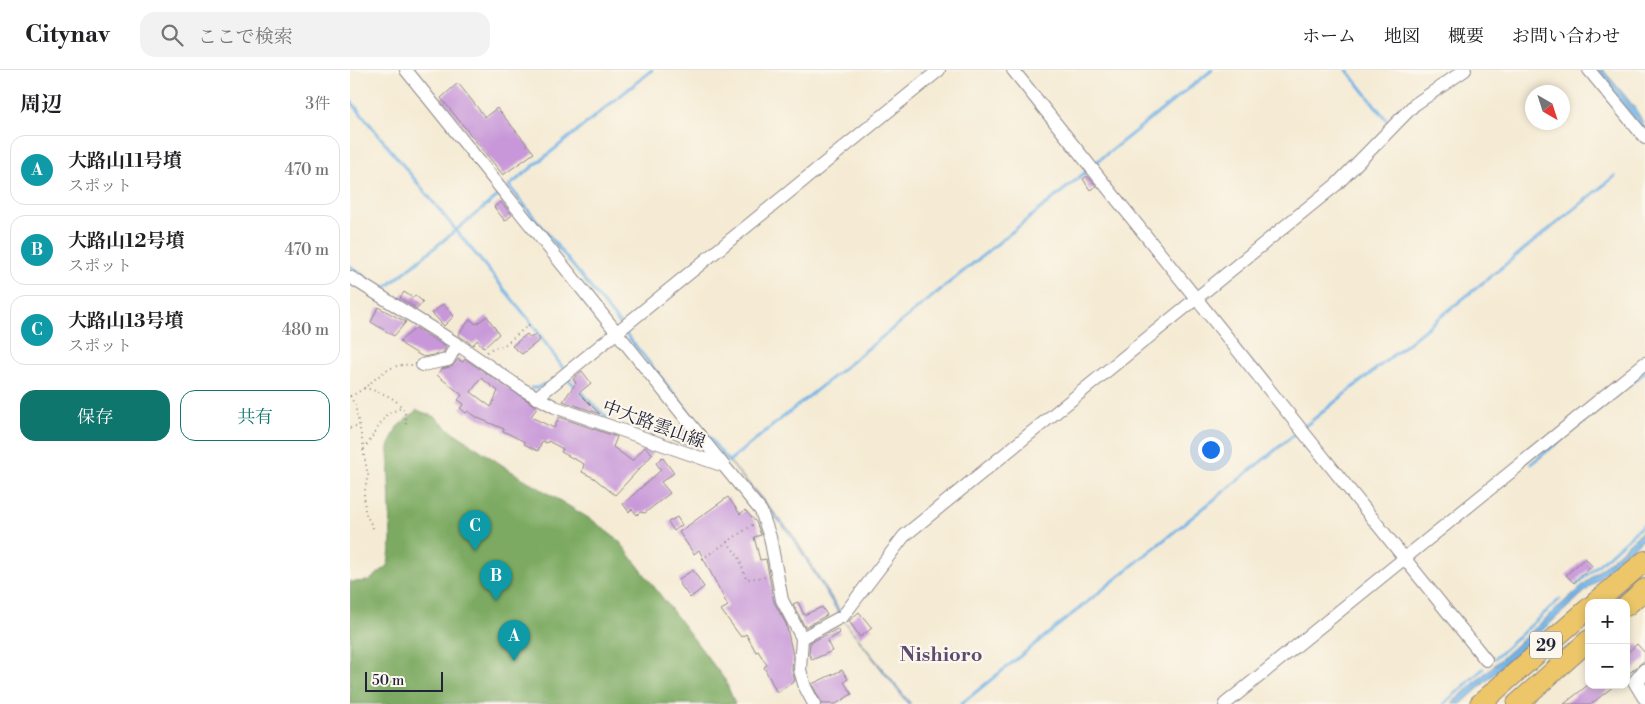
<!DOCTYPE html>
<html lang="ja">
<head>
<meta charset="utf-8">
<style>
  :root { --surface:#fff; --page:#f2f2f2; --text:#202124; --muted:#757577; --line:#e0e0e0; --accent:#0f766e }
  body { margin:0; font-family:"Libre Bodoni","Noto Serif JP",serif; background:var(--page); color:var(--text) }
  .controls { position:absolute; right:15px; bottom:15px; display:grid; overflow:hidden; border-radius:10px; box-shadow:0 2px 8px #0003 }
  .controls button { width:45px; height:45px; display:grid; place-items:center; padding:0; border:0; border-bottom:1px solid var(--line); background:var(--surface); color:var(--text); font:25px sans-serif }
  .compass { position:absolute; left:1175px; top:15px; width:45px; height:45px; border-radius:50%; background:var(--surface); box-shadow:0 2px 8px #0003; rotate:141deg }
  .scale { position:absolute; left:15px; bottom:12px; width:78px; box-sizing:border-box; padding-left:5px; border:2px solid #22223b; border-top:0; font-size:14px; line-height:18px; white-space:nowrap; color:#22223b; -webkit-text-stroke:4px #fbf7ec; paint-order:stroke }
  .you { position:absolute; left:860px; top:379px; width:18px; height:18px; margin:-12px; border:4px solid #fff; border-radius:50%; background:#1a73e8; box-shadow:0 0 0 8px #1a73e833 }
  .badge { display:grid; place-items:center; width:32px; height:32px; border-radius:50%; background:var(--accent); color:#fff; font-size:16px; font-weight:700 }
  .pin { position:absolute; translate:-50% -41px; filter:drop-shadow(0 1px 2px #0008) }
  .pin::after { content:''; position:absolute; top:26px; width:18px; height:15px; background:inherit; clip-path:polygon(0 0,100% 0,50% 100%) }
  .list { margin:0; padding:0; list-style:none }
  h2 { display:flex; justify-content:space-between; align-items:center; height:65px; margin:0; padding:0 20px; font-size:21px }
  h2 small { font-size:16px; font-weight:400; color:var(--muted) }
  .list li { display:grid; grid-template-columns:32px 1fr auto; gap:15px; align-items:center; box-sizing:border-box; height:70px; margin:0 10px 10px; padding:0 10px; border:1px solid var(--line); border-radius:15px }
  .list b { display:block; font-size:19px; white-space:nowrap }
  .list p { margin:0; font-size:16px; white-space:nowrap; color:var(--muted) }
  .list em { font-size:16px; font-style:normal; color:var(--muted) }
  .actions { display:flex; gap:10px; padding:15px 20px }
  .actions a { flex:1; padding:11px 0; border:1px solid var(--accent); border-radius:15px; text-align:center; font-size:18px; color:var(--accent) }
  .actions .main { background:var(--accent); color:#fff }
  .icon { flex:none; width:28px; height:28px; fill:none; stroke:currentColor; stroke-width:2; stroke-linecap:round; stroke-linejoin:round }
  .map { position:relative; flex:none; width:1295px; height:634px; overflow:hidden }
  header { display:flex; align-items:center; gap:30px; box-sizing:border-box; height:70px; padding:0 25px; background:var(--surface); border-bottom:1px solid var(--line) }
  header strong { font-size:24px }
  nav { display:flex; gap:28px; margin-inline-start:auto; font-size:18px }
  .search { width:350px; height:45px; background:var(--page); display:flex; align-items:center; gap:12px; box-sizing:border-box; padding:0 18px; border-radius:15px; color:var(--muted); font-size:19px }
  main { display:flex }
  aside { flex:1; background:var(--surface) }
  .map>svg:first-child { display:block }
  .forest { fill:#7daa62; stroke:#50664e }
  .water { fill:#71b3e6; stroke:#4a6a90 }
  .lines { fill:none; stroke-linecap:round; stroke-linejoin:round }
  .stream { stroke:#71b3e6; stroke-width:3 }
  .building { fill:#c797d9; fill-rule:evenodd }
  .minor-casing { stroke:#8c8688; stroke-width:14 }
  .tertiary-casing { stroke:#8c8688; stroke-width:17 }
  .trunk-casing { stroke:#8c8688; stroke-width:22 }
  .path { stroke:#8c8688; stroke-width:2; stroke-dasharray:1 4; stroke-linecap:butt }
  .minor { stroke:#fff; stroke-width:12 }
  .tertiary { stroke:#fff; stroke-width:15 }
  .trunk { stroke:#ecc669; stroke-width:20 }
  .labels { text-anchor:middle; stroke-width:4.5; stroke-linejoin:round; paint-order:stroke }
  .shield { fill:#fbf7ec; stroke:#636270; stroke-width:1 }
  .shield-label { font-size:16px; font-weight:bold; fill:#22223b }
  .street-label { font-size:18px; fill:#22223b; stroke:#fbf7ec }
  .quarter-label { font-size:20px; font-weight:bold; fill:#5c4b72; stroke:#fbf7ec }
</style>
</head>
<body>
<header>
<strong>Citynav</strong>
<div class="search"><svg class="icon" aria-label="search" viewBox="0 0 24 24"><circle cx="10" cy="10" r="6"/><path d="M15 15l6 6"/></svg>ここで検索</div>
<nav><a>ホーム</a><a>地図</a><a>概要</a><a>お問い合わせ</a></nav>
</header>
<main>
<aside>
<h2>周辺<small>3件</small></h2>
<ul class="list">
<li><span class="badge" style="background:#0f9aa8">A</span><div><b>大路山11号墳</b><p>スポット</p></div><em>470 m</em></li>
<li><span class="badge" style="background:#0f9aa8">B</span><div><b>大路山12号墳</b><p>スポット</p></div><em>470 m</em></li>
<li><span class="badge" style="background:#0f9aa8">C</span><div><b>大路山13号墳</b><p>スポット</p></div><em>480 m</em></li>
</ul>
<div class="actions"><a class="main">保存</a><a>共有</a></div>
</aside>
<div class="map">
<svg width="1295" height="634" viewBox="0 0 1295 634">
  <rect width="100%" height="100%" fill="#fbf7ec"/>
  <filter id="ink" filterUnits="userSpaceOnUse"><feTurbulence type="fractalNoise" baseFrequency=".02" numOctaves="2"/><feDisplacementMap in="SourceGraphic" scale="10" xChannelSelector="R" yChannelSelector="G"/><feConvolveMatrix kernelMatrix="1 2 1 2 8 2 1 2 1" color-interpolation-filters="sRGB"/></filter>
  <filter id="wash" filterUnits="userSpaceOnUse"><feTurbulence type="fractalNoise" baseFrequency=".0096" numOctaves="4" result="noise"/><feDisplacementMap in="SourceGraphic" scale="20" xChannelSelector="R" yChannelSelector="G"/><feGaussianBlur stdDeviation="1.12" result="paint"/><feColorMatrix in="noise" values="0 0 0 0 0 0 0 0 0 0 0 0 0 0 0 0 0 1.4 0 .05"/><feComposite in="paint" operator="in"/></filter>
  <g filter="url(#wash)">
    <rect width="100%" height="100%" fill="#f5ebd4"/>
    <polygon class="forest" points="67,340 85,347 100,360 161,401 245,452 270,472 375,610 385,634 0,634 0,510 2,512 19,511 38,495 41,470 38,377 47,357"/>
    <g class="water">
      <path d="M 1245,0 L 1253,0 C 1264,14 1295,44 1295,62 Z"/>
      <polygon points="379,391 441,462 491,543 489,544 442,467"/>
      <polygon points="1295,459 1295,467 1111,634 1101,634"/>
      <polygon points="495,552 561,634 558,634"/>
    </g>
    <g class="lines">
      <g class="stream">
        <polyline points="997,0 1039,53"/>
        <polyline points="0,30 180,251 213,298"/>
        <polyline points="744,94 862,0"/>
        <polyline points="0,196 30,218"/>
        <polyline points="34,219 149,125"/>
        <polyline points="270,252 269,253 159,116 302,0"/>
        <polyline points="276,264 379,392"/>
        <polyline points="217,308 259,350"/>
        <polyline points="181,318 187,318 194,314"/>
        <polyline points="954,357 1265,106"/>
        <polyline points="379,391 736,102"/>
        <polyline points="1181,394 1295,302"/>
        <polyline points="1227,514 1295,453"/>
        <polyline points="1145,588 1210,529"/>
        <polyline points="611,634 950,360"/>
        <polyline points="1094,634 1133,599"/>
      </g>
    </g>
    <g id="blocks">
      <g class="building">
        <polygon points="108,13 135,47 147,38 184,83 153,105 91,28"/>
        <polygon points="737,106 746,116 740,120 733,109"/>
        <polygon points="151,132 162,145 155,151 144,137"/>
        <polygon points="54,222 63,228 65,225 73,232 67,239 50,228"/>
        <polygon points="93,234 104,246 94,256 82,243"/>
        <polygon points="28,237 56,252 44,266 21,252"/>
        <polygon points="137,246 149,264 134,278 127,270 123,275 108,265 120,249 126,254"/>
        <polygon points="66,258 96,277 93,283 73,287 53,275 50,271"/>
        <polygon points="177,264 180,268 186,264 190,270 172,284 162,276"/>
        <path d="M 108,289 L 113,292 L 115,289 L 187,337 L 181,347 L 204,358 L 209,347 L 267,367 L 263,377 L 282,391 L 295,377 L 303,384 L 265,425 L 244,408 L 232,402 L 234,394 L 211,382 L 213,379 L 198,371 L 197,373 L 192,371 L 188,381 L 174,374 L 175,372 L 153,361 L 154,359 L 128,348 L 118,341 L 116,343 L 110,338 L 114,334 L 108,330 L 112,325 L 87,305 L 92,299 L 103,296 ZM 131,308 L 148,321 L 141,337 L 121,322 Z"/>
        <polygon points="232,301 241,313 229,323 250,344 213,331 226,313 223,309"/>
        <polygon points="332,356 343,370 337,374 319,366"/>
        <polygon points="312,387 324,403 311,412 320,423 295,443 290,442 287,445 282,439 279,442 273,434 311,400 306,393"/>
        <polygon points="378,427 390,444 395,440 406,452 411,465 404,467 410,490 416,489 424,532 436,554 443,585 442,600 445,611 427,623 414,597 417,595 408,581 406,582 396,564 391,567 371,540 378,536 349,480 344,484 329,462"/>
        <polygon points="327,447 332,455 324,461 318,452"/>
        <polygon points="1235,488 1242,496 1224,513 1216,505"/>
        <polygon points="343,500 354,517 340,528 330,514 329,509"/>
        <polygon points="448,532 454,545 472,537 477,545 455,557 443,534"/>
        <polygon points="509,542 522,558 510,567 499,551"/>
        <polygon points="487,559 490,563 477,571 482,581 462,590 459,584 460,573"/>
        <polygon points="1287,574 1295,583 1295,590 1276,606 1276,584"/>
        <polygon points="492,600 498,609 494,612 502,624 486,634 472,634 462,614"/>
        <polygon points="1238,615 1265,615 1241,634 1214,634"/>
      </g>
    </g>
  </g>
  <g filter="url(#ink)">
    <use href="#blocks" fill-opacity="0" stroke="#8c8688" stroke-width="1"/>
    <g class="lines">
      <g class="minor-casing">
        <g id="minor">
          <polyline points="56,0 374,396"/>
          <polyline points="663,0 1136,590"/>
          <polyline points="1239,0 1295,68"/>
          <polyline points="0,207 107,274 172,319 205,337 374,396 411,441 420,467 432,530 452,568 450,600 455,617 464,634"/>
          <polyline points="72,295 98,290 107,274"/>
          <polyline points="186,328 589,0"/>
          <polyline points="452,568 493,546 554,466 987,114 1064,35 1115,0"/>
          <polyline points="875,634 1295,293"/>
        </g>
      </g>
      <g class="tertiary-casing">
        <polyline id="tertiary" points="1295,601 1286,612 1295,627"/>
      </g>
      <g class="trunk-casing">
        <g id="trunk">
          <polyline points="1245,533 1295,491"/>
          <polyline points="1276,536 1295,519"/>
          <polyline points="1130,634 1239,538"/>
          <polyline points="1167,634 1239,570"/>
        </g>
      </g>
      <g class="path">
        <polyline points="137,282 143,278 153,276 180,254"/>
        <path d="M 14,318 C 34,322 62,333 55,358"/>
        <polyline points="0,326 5,335 14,379 37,344 51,338"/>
        <path d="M 0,326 C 24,317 32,292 62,295"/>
        <polyline points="0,358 10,356"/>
        <polyline points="13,380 18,405 14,425 15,442 24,460"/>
        <polyline points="377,472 389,487 396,509 417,507"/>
        <polyline points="352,489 404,454"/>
      </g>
      <use href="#minor" class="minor"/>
      <use href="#tertiary" class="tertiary"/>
      <use href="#trunk" class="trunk"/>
    </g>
  </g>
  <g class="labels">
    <rect class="shield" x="1180" y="561.5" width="32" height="27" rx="4"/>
    <g class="shield-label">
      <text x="1196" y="581">29</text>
    </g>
    <g class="street-label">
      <text transform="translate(304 354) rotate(20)" y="6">中大路雲山線</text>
    </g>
    <g class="quarter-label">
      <text x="591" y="591">Nishioro</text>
    </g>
  </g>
</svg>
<div class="controls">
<button>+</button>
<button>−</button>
</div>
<svg class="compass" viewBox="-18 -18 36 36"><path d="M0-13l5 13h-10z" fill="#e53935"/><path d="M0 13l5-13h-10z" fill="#757577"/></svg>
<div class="scale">50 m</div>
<div class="you"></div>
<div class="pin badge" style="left:164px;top:591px;background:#0f9aa8">A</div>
<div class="pin badge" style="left:146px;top:531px;background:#0f9aa8">B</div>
<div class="pin badge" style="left:125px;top:481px;background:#0f9aa8">C</div>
</div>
</main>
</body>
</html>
